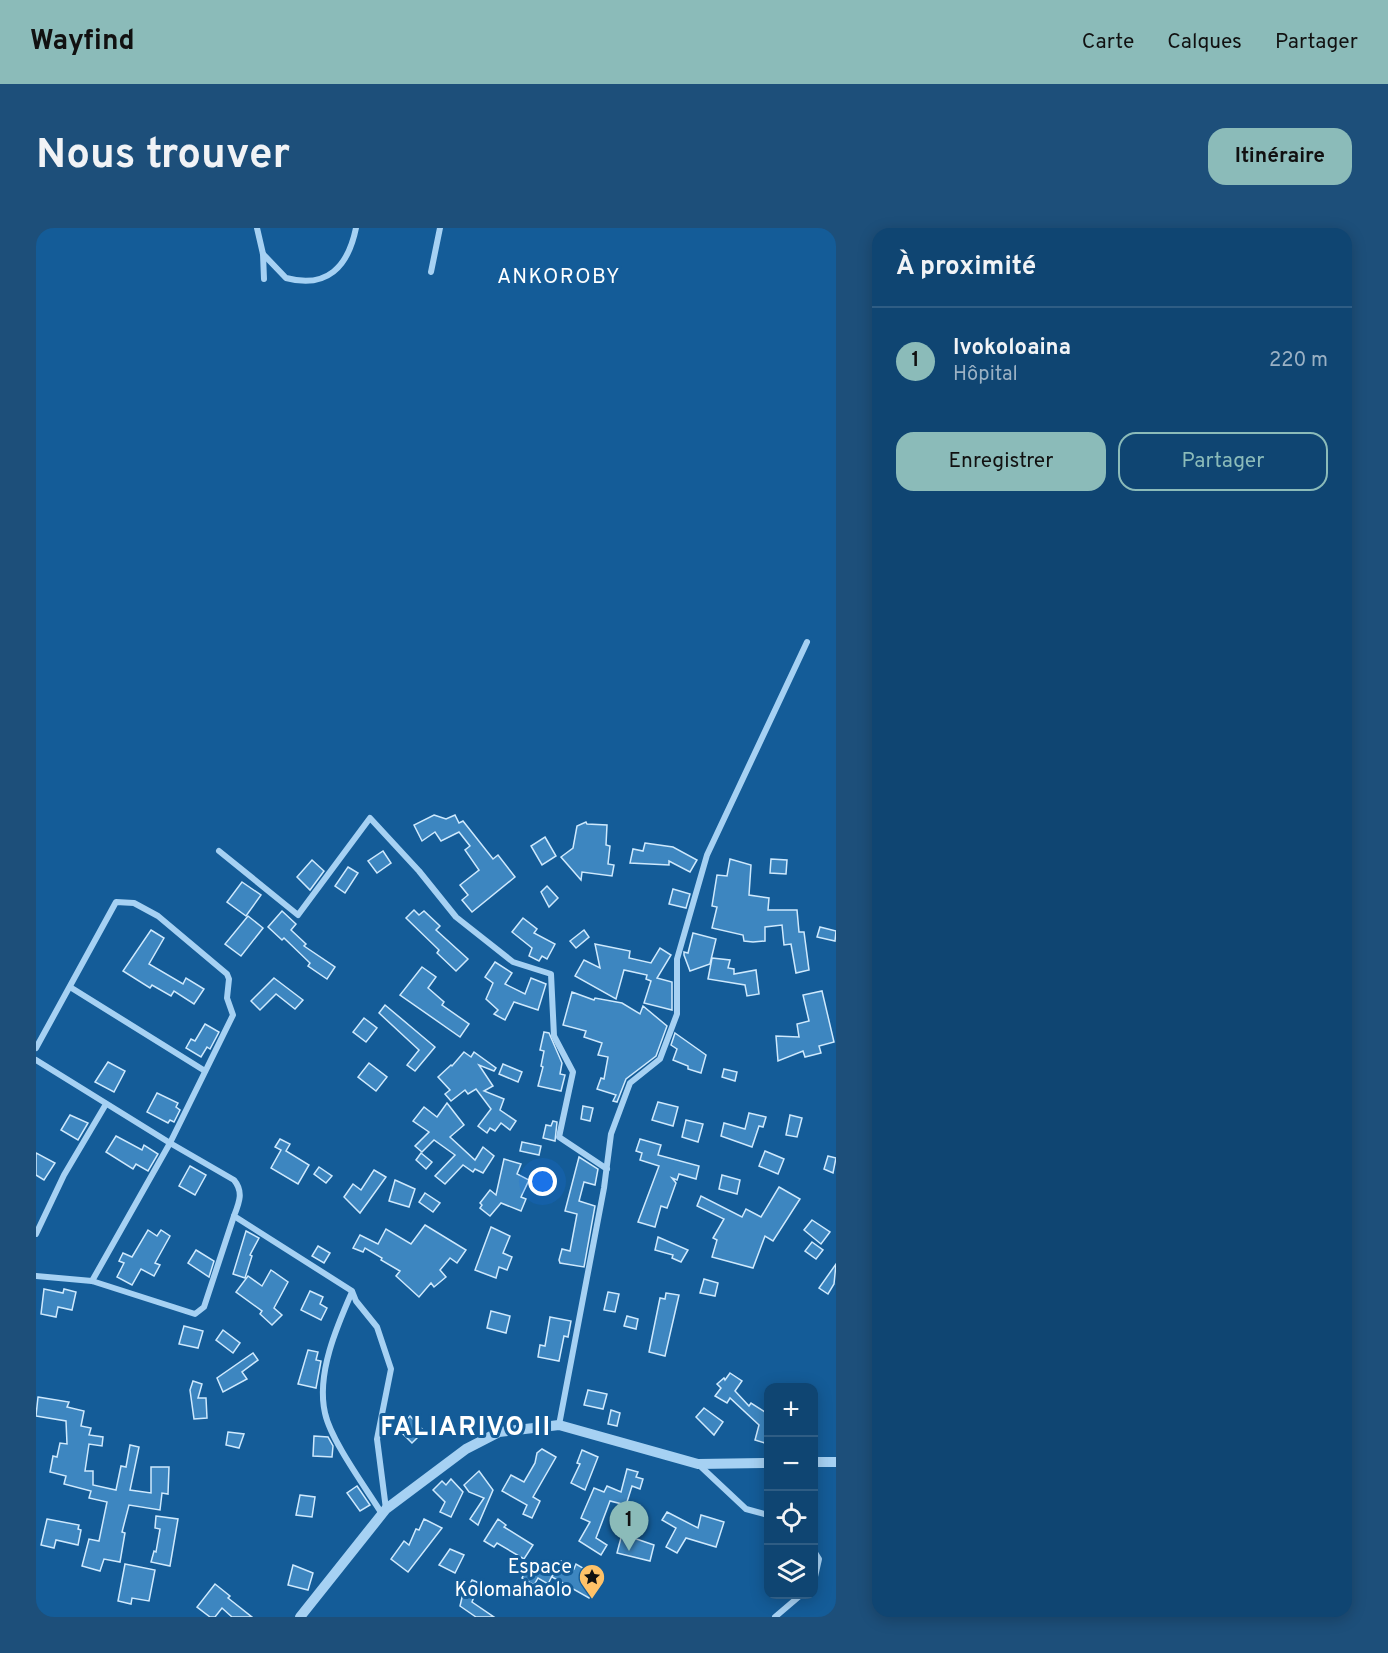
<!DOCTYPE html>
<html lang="fr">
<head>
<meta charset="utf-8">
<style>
  :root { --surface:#0f4572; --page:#1d4f7a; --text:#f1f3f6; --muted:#9bb1c4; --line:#2f5d84; --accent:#8bbbb9 }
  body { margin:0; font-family:Overpass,sans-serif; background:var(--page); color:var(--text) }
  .controls { position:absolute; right:18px; bottom:18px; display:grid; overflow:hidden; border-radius:12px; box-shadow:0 3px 15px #0003 }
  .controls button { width:54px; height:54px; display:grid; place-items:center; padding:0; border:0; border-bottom:2px solid var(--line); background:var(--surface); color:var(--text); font:30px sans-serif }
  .you { position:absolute; left:507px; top:954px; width:21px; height:21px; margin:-15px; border:4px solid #fff; border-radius:50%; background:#1a73e8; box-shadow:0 0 0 9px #1a73e833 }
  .badge { display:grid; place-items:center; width:39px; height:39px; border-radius:50%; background:var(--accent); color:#111; font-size:20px; font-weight:700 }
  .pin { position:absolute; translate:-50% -50px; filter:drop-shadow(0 2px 3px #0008) }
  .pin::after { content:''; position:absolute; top:32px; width:21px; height:18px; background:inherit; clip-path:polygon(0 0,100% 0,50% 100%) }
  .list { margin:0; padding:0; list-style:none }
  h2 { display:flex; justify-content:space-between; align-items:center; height:78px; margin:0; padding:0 24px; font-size:26px }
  h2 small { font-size:20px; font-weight:400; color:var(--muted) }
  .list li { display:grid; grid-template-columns:39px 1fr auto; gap:18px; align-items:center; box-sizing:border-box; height:108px; padding:0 24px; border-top:2px solid var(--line) }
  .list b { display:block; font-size:22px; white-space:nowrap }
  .list p { margin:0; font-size:20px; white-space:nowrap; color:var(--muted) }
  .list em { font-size:20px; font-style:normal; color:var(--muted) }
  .actions { display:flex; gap:12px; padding:18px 24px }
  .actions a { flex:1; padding:14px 0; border:2px solid var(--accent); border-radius:18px; text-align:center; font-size:21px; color:var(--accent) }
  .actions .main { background:var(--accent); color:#111 }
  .icon { flex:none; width:33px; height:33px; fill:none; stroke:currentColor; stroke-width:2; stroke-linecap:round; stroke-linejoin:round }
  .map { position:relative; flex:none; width:800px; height:1389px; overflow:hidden; border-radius:18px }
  header { display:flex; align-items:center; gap:36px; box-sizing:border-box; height:84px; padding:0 30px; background:var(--accent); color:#111 }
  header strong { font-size:28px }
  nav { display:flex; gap:33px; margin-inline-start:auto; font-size:21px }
  .intro { display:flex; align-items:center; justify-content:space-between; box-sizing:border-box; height:144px; padding:0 36px }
  h1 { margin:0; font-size:42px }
  .button { padding:15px 27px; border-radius:18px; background:var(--accent); color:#111; font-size:21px; font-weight:700 }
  main { display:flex; gap:36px; padding:0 36px }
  aside { flex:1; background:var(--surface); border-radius:18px; box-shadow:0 3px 15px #0003 }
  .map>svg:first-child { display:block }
  .building { fill:#3d86c0; stroke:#cee9fd; stroke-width:1.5 }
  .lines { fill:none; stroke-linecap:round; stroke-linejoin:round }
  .minor { stroke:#a6d1f3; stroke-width:6 }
  .tertiary { stroke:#a6d1f3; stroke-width:10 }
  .labels { text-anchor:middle; stroke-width:6; stroke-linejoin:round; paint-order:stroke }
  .poi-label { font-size:20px; fill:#fff; stroke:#145c98; text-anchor:end }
  .neighbourhood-label { font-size:21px; letter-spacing:1.5px; fill:#fff; stroke:#145c98 }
  .district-label { font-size:26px; font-weight:bold; letter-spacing:1.5px; fill:#fff; stroke:#145c98 }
</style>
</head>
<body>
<header>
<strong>Wayfind</strong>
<nav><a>Carte</a><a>Calques</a><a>Partager</a></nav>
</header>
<div class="intro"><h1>Nous trouver</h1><a class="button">Itinéraire</a></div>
<main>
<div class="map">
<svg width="800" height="1389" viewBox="0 0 800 1389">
  <rect width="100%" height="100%" fill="#145c98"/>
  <g class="building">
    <polygon points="398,587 410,591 419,587 423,595 427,593 457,631 462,627 479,649 436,684 426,672 432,667 424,657 443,642 429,622 434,618 423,604 405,613 399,604 386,613 378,597"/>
    <polygon points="550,594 551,596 571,597 570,617 574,618 572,636 578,637 576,648 546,644 545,652 525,629 537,620 541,598"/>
    <polygon points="509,609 520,628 506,637 495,618"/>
    <polygon points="609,615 637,619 661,632 654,644 633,633 633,637 594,635 597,621 607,623"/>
    <polygon points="347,623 355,635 341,645 332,633"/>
    <polygon points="694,631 715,637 713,667 733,670 732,682 761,682 763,704 768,704 773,742 760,745 755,716 748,717 746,697 729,699 729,713 717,714 708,713 707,707 676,700 681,679 676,678 681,647 691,648"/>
    <polygon points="735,631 751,632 750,646 734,645"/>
    <polygon points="276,632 288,643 274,662 261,649"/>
    <polygon points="312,639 322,645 309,665 299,658"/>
    <polygon points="206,654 225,667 210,688 191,674"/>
    <polygon points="511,658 522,670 513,679 505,664"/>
    <polygon points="637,661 654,666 650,680 633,676"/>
    <polygon points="378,682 383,687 388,683 404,698 400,702 432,731 420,743 401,725 403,722 370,690"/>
    <polygon points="246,683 260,696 255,702 270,716 268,718 299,739 291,751 272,738 274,735 248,710 246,712 232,699"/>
    <polygon points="212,688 227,700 205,728 189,716"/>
    <polygon points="487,690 501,701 498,705 519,716 511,731 506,728 503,733 493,728 496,720 476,704"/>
    <polygon points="784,699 800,703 799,713 781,709"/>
    <polygon points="115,702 128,710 113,736 147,756 150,750 168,761 158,776 138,763 135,768 116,757 114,760 87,743"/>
    <polygon points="548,702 553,709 540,720 534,713"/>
    <polygon points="657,705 680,711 674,736 654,743 648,727 648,724 652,725"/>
    <polygon points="559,716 594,723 593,730 615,735 624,720 635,727 621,750 636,754 636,782 608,775 615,753 610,751 611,747 588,742 580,771 539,748 548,732 564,740"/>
    <polygon points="676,730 694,732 692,740 698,741 698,746 720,742 723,766 711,768 709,757 672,751"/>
    <polygon points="459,734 476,745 469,756 489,766 495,750 510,756 502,782 478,774 469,792 458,786 462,782 450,771 457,755 449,749"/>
    <polygon points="386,739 400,749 392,760 408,774 406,777 433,796 424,809 364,767"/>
    <polygon points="238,750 267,772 259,781 240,766 224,782 215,773"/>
    <polygon points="786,763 798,814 783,818 785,825 769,829 767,823 742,833 740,808 763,809 761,796 773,793 767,767"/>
    <polygon points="536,764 558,772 559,770 586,775 604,786 607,778 631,798 620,828 590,851 581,874 577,873 580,867 561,861 565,850 568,851 572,829 562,827 566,815 548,809 550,803 527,797"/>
    <polygon points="349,777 399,819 379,843 371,837 383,822 343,785"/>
    <polygon points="328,790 341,800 330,814 317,804"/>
    <polygon points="169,796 183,804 174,821 171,819 165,829 150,820 155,811 159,813"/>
    <polygon points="508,804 513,805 526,835 524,846 529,847 525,863 502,858 507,839 505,838 508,823 504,822"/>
    <polygon points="639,805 670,827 665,845 652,841 652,838 637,832 641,821 635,817"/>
    <polygon points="428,824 435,829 438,824 460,840 458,843 443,837 457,858 448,863 468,871 464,882 480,893 474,902 465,895 459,903 454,900 451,905 442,898 455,881 440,861 432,866 429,862 415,873 409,866 414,862 402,849 415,837 416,838"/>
    <polygon points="72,834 89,843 78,864 59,854"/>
    <polygon points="333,835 351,849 340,863 322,849"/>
    <polygon points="467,836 486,844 482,854 463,846"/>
    <polygon points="688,841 701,844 699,853 686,849"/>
    <polygon points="121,865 142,875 140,879 144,882 138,894 134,892 132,895 111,884"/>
    <polygon points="622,874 642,879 637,898 616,892"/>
    <polygon points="411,875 428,897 414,909 439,932 447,919 458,928 447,945 439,941 437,944 427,937 409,956 399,948 419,927 398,912 386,924 379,918 393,904 377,893 388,879 401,889"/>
    <polygon points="547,878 557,880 554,893 545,891"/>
    <polygon points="713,885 730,889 727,899 723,898 716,919 685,908 688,895 709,901"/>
    <polygon points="34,887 52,895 42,912 25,902"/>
    <polygon points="754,887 766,890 761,909 750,907"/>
    <polygon points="650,892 667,896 662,914 646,909"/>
    <polygon points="517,893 521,894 519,913 507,910 510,897 515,898"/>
    <polygon points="80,908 106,922 108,917 122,926 112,943 100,936 97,941 70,924"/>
    <polygon points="244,911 254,916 250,923 273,937 262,956 235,940 245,922 239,919"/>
    <polygon points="604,911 625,917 622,927 663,938 660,951 643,946 641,952 636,950 640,955 631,980 625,978 619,999 602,994 623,938 604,932 606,925 600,923"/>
    <polygon points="486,914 505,918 503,927 484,923"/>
    <polygon points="729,923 748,931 742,946 723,938"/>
    <polygon points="0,925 19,935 8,952 0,947"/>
    <polygon points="385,925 396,934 390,941 380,932"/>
    <polygon points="792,928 800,930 797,945 788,941"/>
    <polygon points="543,929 562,941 559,957 548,954 543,973 559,978 548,1039 524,1035 523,1032 526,1021 534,1023 541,986 529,983"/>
    <polygon points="468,931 485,936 481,946 493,952 485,969 490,971 485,983 465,975 454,988 444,980 446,977 444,975 454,962 460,967"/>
    <polygon points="154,938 170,947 159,967 143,958"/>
    <polygon points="283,939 296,948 290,955 278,946"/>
    <polygon points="338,942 350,949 324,985 308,969 317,956 325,962"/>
    <polygon points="686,947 704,952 701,966 683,961"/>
    <polygon points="359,952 379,961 373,979 353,973"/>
    <polygon points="743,959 764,971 737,1013 729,1008 717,1040 676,1029 681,1012 677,1010 688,991 661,978 665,968 706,989 710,981 725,989"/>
    <polygon points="389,965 404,975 397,984 383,974"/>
    <polygon points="776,992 794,1004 785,1016 768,1002"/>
    <polygon points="389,997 430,1022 421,1035 414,1030 404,1042 410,1049 398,1059 395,1055 383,1069 360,1048 364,1043 345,1032 346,1030 329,1020 327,1024 317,1020 324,1007 342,1016 350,1001 375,1016"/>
    <polygon points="455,999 474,1008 467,1025 476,1029 471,1042 463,1039 460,1050 439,1042"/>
    <polygon points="112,1002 121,1008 125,1002 134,1008 119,1035 124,1037 118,1048 105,1041 96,1057 81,1049 88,1035 83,1033 87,1025 96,1029"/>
    <polygon points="210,1003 223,1010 214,1027 216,1028 209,1050 197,1046"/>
    <polygon points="622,1009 652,1022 645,1034 636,1030 637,1027 619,1022"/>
    <polygon points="776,1014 787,1022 780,1031 769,1023"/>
    <polygon points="282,1018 294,1025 288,1035 276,1028"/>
    <polygon points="160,1022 178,1033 173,1049 152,1035"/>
    <polygon points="800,1036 798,1056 792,1066 783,1060"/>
    <polygon points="235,1042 252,1054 238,1080 246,1087 236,1097 224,1086 226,1083 200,1064 212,1048 226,1058"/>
    <polygon points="668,1051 682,1055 679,1068 664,1065"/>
    <polygon points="8,1061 27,1065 28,1061 40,1064 36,1082 22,1079 20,1089 5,1086"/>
    <polygon points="274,1063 287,1069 284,1076 291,1080 285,1092 265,1082"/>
    <polygon points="572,1064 583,1066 579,1084 568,1082"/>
    <polygon points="630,1065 643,1067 629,1128 613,1124 624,1070 629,1071"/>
    <polygon points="455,1083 474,1088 470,1105 451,1100"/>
    <polygon points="591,1088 602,1091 600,1101 588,1098"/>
    <polygon points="514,1089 535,1093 532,1109 528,1108 523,1133 502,1129 504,1117 509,1118"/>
    <polygon points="148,1098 167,1103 162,1120 143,1116"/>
    <polygon points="187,1102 204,1115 197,1125 180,1112"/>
    <polygon points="272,1122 282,1124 280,1132 285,1133 280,1160 262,1156"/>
    <polygon points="217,1125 222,1132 206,1144 211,1151 187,1164 181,1150"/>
    <polygon points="694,1145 706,1153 699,1163 713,1178 715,1175 732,1186 732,1216 719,1212 723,1197 694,1170 691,1175 679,1168 685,1160 681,1156 688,1150 689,1152"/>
    <polygon points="157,1153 166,1156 162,1170 170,1170 171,1190 158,1191 154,1162"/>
    <polygon points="552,1162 571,1166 567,1181 548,1177"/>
    <polygon points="2,1169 33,1174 31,1179 48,1183 45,1198 55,1200 53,1207 67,1209 66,1218 53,1216 49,1243 57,1243 57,1257 80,1262 85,1238 90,1239 94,1217 103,1219 94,1262 115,1265 115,1239 133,1239 132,1266 126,1265 124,1282 93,1277 86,1304 89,1305 84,1334 68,1331 64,1343 46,1338 53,1311 63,1313 71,1274 53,1270 55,1263 28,1256 30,1248 14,1244 17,1228 21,1229 24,1215 31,1216 30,1193 0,1188"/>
    <polygon points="668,1180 687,1194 678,1207 660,1189"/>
    <polygon points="575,1182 584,1185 581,1198 572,1196"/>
    <polygon points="374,1188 388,1203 376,1215 362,1201"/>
    <polygon points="192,1204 208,1206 203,1220 190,1217"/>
    <polygon points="278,1208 292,1209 297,1218 296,1229 277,1228"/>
    <polygon points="506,1221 520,1229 497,1269 504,1273 496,1290 487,1286 491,1277 466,1263 475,1247 488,1254 499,1235 501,1225"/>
    <polygon points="546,1222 562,1229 549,1262 535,1255 544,1236 541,1235"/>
    <polygon points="591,1241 602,1244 600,1249 607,1251 604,1261 596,1258 590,1277 574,1273 560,1310 571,1317 565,1327 543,1313 554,1294 545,1290 558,1260 568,1264 571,1258 585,1264"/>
    <polygon points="443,1243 457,1262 442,1297 434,1291 448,1270 433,1264 428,1257"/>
    <polygon points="415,1251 427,1264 415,1289 404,1284 409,1274 397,1262 406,1253 410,1257"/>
    <polygon points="321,1258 334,1277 324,1283 311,1265"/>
    <polygon points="264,1267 279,1269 276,1289 260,1287"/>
    <polygon points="631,1284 662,1300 665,1287 688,1294 680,1319 650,1310 641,1325 630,1319 640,1300 626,1292"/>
    <polygon points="120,1288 142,1291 134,1338 115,1334 118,1323 120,1324 124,1301 119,1300"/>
    <polygon points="11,1291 43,1297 42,1301 45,1302 42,1317 20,1312 18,1320 5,1317"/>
    <polygon points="388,1291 406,1300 372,1344 355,1331 368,1313 373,1317 380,1301 383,1302"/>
    <polygon points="462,1291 470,1297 468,1299 497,1317 488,1331 461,1315 458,1319 448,1313"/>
    <polygon points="586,1306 618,1317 614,1333 581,1325"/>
    <polygon points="414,1321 428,1327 419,1345 403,1337"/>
    <polygon points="525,1333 538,1341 540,1336 564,1350 553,1370 516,1349"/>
    <polygon points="494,1334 517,1346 512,1356 502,1350 498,1357 486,1350"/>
    <polygon points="89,1336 119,1342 113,1373 96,1370 95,1376 82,1373"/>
    <polygon points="257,1337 277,1345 272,1362 252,1357"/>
    <polygon points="436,1352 443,1355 436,1374 458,1389 440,1389 424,1378 428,1361 431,1362"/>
    <polygon points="179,1356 194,1368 192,1370 216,1389 196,1389 186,1380 179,1389 174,1389 161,1379"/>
  </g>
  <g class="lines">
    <g class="minor">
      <polyline points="221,0 227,26 228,51"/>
      <path d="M 227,26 L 250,50 C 291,61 312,39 320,0"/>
      <polyline points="395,44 404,0"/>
      <polyline points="183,623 262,687 334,590 383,643 420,689 477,734 515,746 518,808 537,844 523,909 571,941"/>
      <polyline points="34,759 169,843"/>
      <path d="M 0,820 L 80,674 L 98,675 L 122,688 L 191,746 L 193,751 L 191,770 L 197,787 L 134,915 L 198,952 C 208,964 203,975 198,988 L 316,1063 L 320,1073 L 341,1099 L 355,1141 L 341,1211 L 350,1281"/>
      <polyline points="0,832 134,915 56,1053"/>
      <polyline points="0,1006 28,947 70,876"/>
      <polyline points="0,1048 56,1053 159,1086 168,1079 198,988"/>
      <path d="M 316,1064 C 301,1098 280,1146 289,1185 C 295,1213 330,1260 346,1286"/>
      <polyline points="523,1197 568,960 575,906 594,855 624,831 641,786 641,731 671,627 771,414"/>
      <polyline points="662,1236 710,1281 732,1287"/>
      <polyline points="778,1323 783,1331 778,1353"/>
      <polyline points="739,1389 766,1366"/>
    </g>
    <g class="tertiary">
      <polyline points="778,1234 800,1234"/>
      <polyline points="264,1389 350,1281 430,1221 463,1204 523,1197 662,1236 732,1235"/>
    </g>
  </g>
  <defs>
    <g id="sight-pin" transform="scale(1.35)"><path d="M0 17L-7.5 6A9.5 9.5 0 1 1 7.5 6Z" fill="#ffc268" stroke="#145c98"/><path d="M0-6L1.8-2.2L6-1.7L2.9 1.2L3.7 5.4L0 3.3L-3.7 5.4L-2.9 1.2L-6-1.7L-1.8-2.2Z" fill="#111"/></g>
  </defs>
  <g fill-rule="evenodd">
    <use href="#sight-pin" x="556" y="1349"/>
  </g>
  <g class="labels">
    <g class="poi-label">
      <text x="536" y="1345">Espace<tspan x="536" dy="23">Kolomahaolo</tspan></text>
    </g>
    <g class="neighbourhood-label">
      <text x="523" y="55">ANKOROBY</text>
    </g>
    <g class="district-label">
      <text x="430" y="1207">FALIARIVO II</text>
    </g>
  </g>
</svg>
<div class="controls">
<button>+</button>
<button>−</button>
<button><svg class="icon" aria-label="locate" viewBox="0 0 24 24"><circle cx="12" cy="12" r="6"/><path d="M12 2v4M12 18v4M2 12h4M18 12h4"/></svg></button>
<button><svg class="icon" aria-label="layers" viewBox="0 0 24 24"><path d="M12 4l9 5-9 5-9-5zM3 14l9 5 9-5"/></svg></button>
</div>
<div class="you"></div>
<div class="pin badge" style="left:593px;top:1323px">1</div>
</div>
<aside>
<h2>À proximité<small></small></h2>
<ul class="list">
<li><span class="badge">1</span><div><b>Ivokoloaina</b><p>Hôpital</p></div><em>220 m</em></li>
</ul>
<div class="actions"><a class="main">Enregistrer</a><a>Partager</a></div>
</aside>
</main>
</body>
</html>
